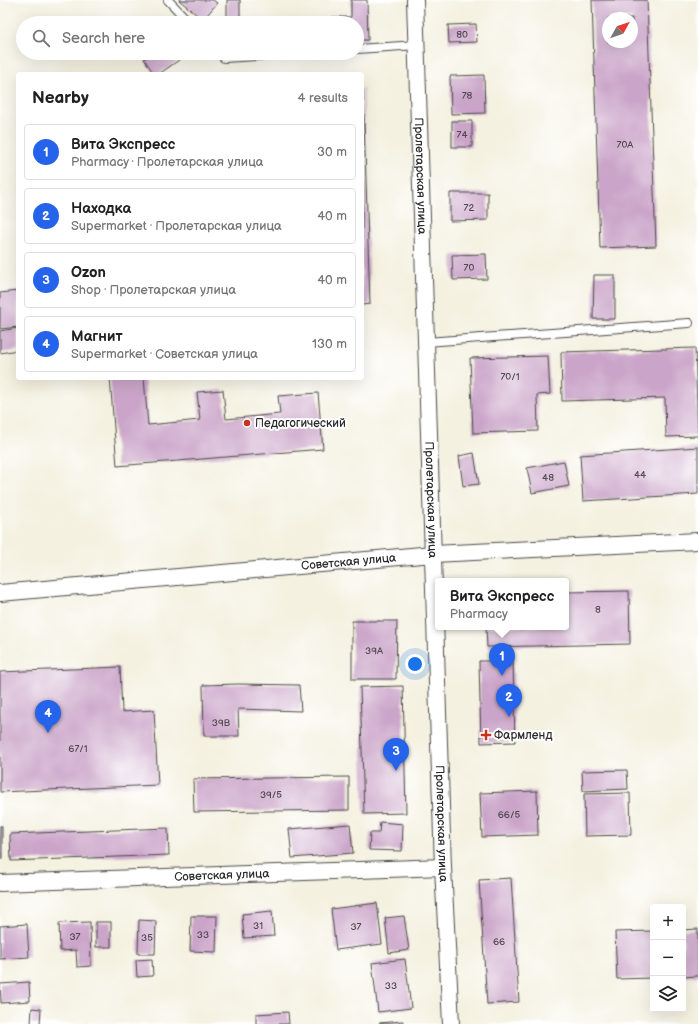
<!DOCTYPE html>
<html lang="en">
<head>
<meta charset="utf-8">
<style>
  :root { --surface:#fff; --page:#f6f6f6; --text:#222; --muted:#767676; --line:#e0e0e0; --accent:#2563eb }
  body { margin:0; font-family:"Balsamiq Sans",sans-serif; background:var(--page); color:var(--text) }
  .controls { position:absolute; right:12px; bottom:12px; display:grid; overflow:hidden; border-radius:4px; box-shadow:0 4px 16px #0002 }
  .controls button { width:36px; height:36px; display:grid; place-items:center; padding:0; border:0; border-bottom:1px solid var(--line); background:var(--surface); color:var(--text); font:20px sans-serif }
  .compass { position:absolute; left:602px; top:12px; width:36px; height:36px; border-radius:50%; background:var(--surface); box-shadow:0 4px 16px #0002; rotate:50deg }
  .you { position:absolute; left:415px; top:664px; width:14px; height:14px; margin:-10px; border:3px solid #fff; border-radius:50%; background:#1a73e8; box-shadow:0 0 0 6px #1a73e833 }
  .badge { display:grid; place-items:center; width:26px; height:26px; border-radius:50%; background:var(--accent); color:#fff; font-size:13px; font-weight:700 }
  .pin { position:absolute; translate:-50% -33px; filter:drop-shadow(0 1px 2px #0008) }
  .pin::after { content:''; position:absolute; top:21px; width:14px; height:12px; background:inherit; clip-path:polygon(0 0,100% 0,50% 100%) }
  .popup { position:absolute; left:435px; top:578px; width:134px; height:52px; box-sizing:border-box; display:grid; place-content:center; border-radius:4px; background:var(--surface); filter:drop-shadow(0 1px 3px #0005); font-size:13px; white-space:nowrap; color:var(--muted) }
  .popup b { font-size:15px; color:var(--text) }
  .popup::after { content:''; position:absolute; left:50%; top:100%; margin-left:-8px; border:8px solid transparent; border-top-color:var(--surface) }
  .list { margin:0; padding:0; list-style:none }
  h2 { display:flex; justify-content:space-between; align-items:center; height:52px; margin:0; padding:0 16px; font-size:17px }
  h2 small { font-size:13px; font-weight:400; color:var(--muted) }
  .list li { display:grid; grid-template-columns:26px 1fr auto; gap:12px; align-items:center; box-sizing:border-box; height:56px; margin:0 8px 8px; padding:0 8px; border:1px solid var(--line); border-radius:4px }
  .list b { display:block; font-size:15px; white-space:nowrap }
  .list p { margin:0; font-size:13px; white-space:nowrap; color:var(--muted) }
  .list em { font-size:13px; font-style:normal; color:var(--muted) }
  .icon { flex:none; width:22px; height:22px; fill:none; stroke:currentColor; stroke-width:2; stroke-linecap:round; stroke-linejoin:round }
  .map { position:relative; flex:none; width:698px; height:1024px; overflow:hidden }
  .search { position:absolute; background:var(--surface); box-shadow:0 4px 16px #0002; left:16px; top:16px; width:348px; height:44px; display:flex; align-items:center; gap:10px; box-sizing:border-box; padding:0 14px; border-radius:22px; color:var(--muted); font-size:15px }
  .panel { position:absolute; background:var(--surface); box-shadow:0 4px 16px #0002; left:16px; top:72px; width:348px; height:308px; border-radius:4px }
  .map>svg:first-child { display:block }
  .building { fill:#cba5c9; fill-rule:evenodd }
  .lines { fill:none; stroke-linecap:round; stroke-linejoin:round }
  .lane-casing { stroke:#494946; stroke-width:10 }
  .street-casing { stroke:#494946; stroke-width:18 }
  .lane { stroke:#fff; stroke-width:8 }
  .street { stroke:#fff; stroke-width:16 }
  .poi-dot { fill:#c8321e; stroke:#fff; stroke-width:1.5 }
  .labels { text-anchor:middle; stroke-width:4; stroke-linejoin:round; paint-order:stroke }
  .number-label { font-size:10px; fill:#534a52 }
  .street-label { font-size:12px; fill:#2b2b2b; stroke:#fff }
  .poi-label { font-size:12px; fill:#2b2b2b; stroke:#fff; text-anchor:start }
</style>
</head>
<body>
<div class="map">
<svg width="698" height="1024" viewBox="0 0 698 1024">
  <rect width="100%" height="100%" fill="#fff"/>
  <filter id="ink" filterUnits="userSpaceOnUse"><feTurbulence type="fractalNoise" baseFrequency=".025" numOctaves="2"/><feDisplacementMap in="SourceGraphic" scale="8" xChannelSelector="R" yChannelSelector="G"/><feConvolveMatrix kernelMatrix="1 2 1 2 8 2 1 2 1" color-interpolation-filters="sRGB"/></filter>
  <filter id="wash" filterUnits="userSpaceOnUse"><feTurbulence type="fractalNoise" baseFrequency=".012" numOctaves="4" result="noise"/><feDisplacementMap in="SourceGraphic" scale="16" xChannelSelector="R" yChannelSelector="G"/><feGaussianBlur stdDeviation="0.9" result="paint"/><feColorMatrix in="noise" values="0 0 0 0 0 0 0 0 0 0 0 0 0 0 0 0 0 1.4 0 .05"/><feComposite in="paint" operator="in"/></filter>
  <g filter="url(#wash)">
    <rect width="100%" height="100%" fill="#f4f1e0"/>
    <g id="blocks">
      <g class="building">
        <polygon points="179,0 213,0 217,3 203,20"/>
        <rect x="227" y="0" width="13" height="23"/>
        <polygon points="351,0 367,0 368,40 357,40 357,23 332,23 332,17 351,17"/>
        <path d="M 592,0 L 647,0 L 656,246 L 600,248 ZM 608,18 L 632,18 L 632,42 L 608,42 Z"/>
        <polygon points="476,24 477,42 449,43 448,25"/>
        <polygon points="152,53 189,53 159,74 154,74 144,59"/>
        <polygon points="484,75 485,113 451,114 450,76"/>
        <polygon points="362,88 363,88 370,304 362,305"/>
        <rect x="452" y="121" width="20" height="26"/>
        <polygon points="450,193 488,193 488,220 450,221"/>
        <polygon points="486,254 487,279 453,280 452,255"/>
        <polygon points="594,275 615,275 615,319 593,319"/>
        <polygon points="18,291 18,327 0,329 0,293"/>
        <polygon points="18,328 18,350 0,353 0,331"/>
        <polygon points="695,348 698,436 666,437 665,398 562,401 561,352"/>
        <polygon points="548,356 550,394 537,395 538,431 473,433 470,358"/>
        <polygon points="110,378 144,378 148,425 200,420 197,392 223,390 226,419 280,414 278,396 318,393 323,449 117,466"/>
        <polygon points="698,447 698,494 583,501 580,455"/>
        <polygon points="474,453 479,484 463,486 459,456"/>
        <polygon points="564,461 569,486 532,493 527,468"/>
        <polygon points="629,591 630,644 487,647 486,627 566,627 566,592"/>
        <polygon points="352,621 397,621 396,679 352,679"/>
        <polygon points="479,661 513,661 515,742 481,743"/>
        <polygon points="120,667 122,712 154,710 158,785 0,792 0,672"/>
        <polygon points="238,684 299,685 301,711 238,709 239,736 204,736 203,685"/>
        <polygon points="403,686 406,813 364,814 360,687"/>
        <polygon points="627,770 628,789 583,791 582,771"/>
        <polygon points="349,777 349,810 194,812 193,779"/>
        <polygon points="537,791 538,835 482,837 480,793"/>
        <polygon points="630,793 631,835 585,836 584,794"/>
        <polygon points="380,822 403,824 402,851 369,850 370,833 379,833"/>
        <polygon points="350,824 353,853 292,858 289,829"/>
        <rect x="0" y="826" width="2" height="33"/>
        <polygon points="168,828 169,855 11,861 10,834"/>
        <polygon points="511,878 519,1002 487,1004 479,880"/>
        <polygon points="377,903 382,944 336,950 331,909"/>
        <polygon points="272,911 274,936 244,938 242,914"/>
        <polygon points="191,916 217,916 216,952 190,951"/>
        <polygon points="404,916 409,950 389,953 385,918"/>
        <polygon points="139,920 156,921 155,954 138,954"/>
        <polygon points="90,922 91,966 77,967 76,950 60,951 59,923"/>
        <rect x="96" y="922" width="15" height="25"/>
        <polygon points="27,924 29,957 0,959 0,926"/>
        <polygon points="698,929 698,976 683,977 683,930"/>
        <polygon points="653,931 653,978 617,979 615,932"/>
        <polygon points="152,959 153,976 137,977 136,960"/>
        <polygon points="405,959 411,1008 378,1012 372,963"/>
        <polygon points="29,982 30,1001 1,1003 0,984"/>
        <polygon points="32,1008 41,1009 40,1024 31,1024"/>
        <polygon points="288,1012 289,1024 256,1024 256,1014"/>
        <polygon points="403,1021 404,1024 379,1024 379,1023"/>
      </g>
    </g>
  </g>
  <g filter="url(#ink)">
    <use href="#blocks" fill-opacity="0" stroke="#494946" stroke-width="1"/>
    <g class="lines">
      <g class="lane-casing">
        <g id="lane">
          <polyline points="168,0 190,23"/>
          <polyline points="357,49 417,45"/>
          <polyline points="219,53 224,58 302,53"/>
          <polyline points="426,342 689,323"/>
        </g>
      </g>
      <g class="street-casing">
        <g id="street">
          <path id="s1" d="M 415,0 L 443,867 L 451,1024"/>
          <path id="s2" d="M 0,593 L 433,554 L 698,541"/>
          <path id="s3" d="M 0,883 L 443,867"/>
        </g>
      </g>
      <use href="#lane" class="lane"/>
      <use href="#street" class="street"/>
    </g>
  </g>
  <g class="poi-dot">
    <circle cx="247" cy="423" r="4"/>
    <path d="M484 729h4v4h4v4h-4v4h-4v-4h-4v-4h4z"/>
  </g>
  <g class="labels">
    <g class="number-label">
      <text x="462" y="38">80</text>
      <text x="467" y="99">78</text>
      <text x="462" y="138">74</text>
      <text x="625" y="148">70А</text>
      <text x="469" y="211">72</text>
      <text x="469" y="271">70</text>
      <text x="510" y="380">70/1</text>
      <text x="640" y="478">44</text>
      <text x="548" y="481">48</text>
      <text x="598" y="613">8</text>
      <text x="374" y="654">39А</text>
      <text x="221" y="726">39В</text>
      <text x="78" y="752">67/1</text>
      <text x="271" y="798">39/5</text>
      <text x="509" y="818">66/5</text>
      <text x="258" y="929">31</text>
      <text x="356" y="930">37</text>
      <text x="203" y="938">33</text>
      <text x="75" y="940">37</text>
      <text x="147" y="941">35</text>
      <text x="499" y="945">66</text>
      <text x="391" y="989">33</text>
    </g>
    <g class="street-label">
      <text dy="4" stroke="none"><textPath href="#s1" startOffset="176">Пролетарская улица</textPath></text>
      <text dy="4" stroke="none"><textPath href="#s1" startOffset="500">Пролетарская улица</textPath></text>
      <text dy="4" stroke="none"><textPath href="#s2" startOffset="350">Советская улица</textPath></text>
      <text dy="4" stroke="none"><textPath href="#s1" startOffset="824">Пролетарская улица</textPath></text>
      <text dy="4" stroke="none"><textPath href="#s3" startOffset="222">Советская улица</textPath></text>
    </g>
    <g class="poi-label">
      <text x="255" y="427">Педагогический</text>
      <text x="494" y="739">Фармленд</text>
    </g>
  </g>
</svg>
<div class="controls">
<button>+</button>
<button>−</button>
<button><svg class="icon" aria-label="layers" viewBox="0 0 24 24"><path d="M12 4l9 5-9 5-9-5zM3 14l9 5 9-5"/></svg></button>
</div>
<svg class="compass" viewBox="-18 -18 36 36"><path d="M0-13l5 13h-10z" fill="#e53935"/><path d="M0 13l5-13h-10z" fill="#767676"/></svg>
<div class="you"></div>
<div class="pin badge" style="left:502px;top:676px">1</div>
<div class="popup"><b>Вита Экспресс</b>Pharmacy</div>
<div class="pin badge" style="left:509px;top:717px">2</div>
<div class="pin badge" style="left:396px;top:771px">3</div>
<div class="pin badge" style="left:48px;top:733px">4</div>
<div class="search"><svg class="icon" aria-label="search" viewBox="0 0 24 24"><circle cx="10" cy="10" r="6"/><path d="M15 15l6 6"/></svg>Search here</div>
<section class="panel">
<h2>Nearby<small>4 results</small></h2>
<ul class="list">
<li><span class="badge">1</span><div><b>Вита Экспресс</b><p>Pharmacy · Пролетарская улица</p></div><em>30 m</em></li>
<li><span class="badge">2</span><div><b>Находка</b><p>Supermarket · Пролетарская улица</p></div><em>40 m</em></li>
<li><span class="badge">3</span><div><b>Ozon</b><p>Shop · Пролетарская улица</p></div><em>40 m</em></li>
<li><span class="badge">4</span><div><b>Магнит</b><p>Supermarket · Советская улица</p></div><em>130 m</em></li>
</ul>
</section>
</div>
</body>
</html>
